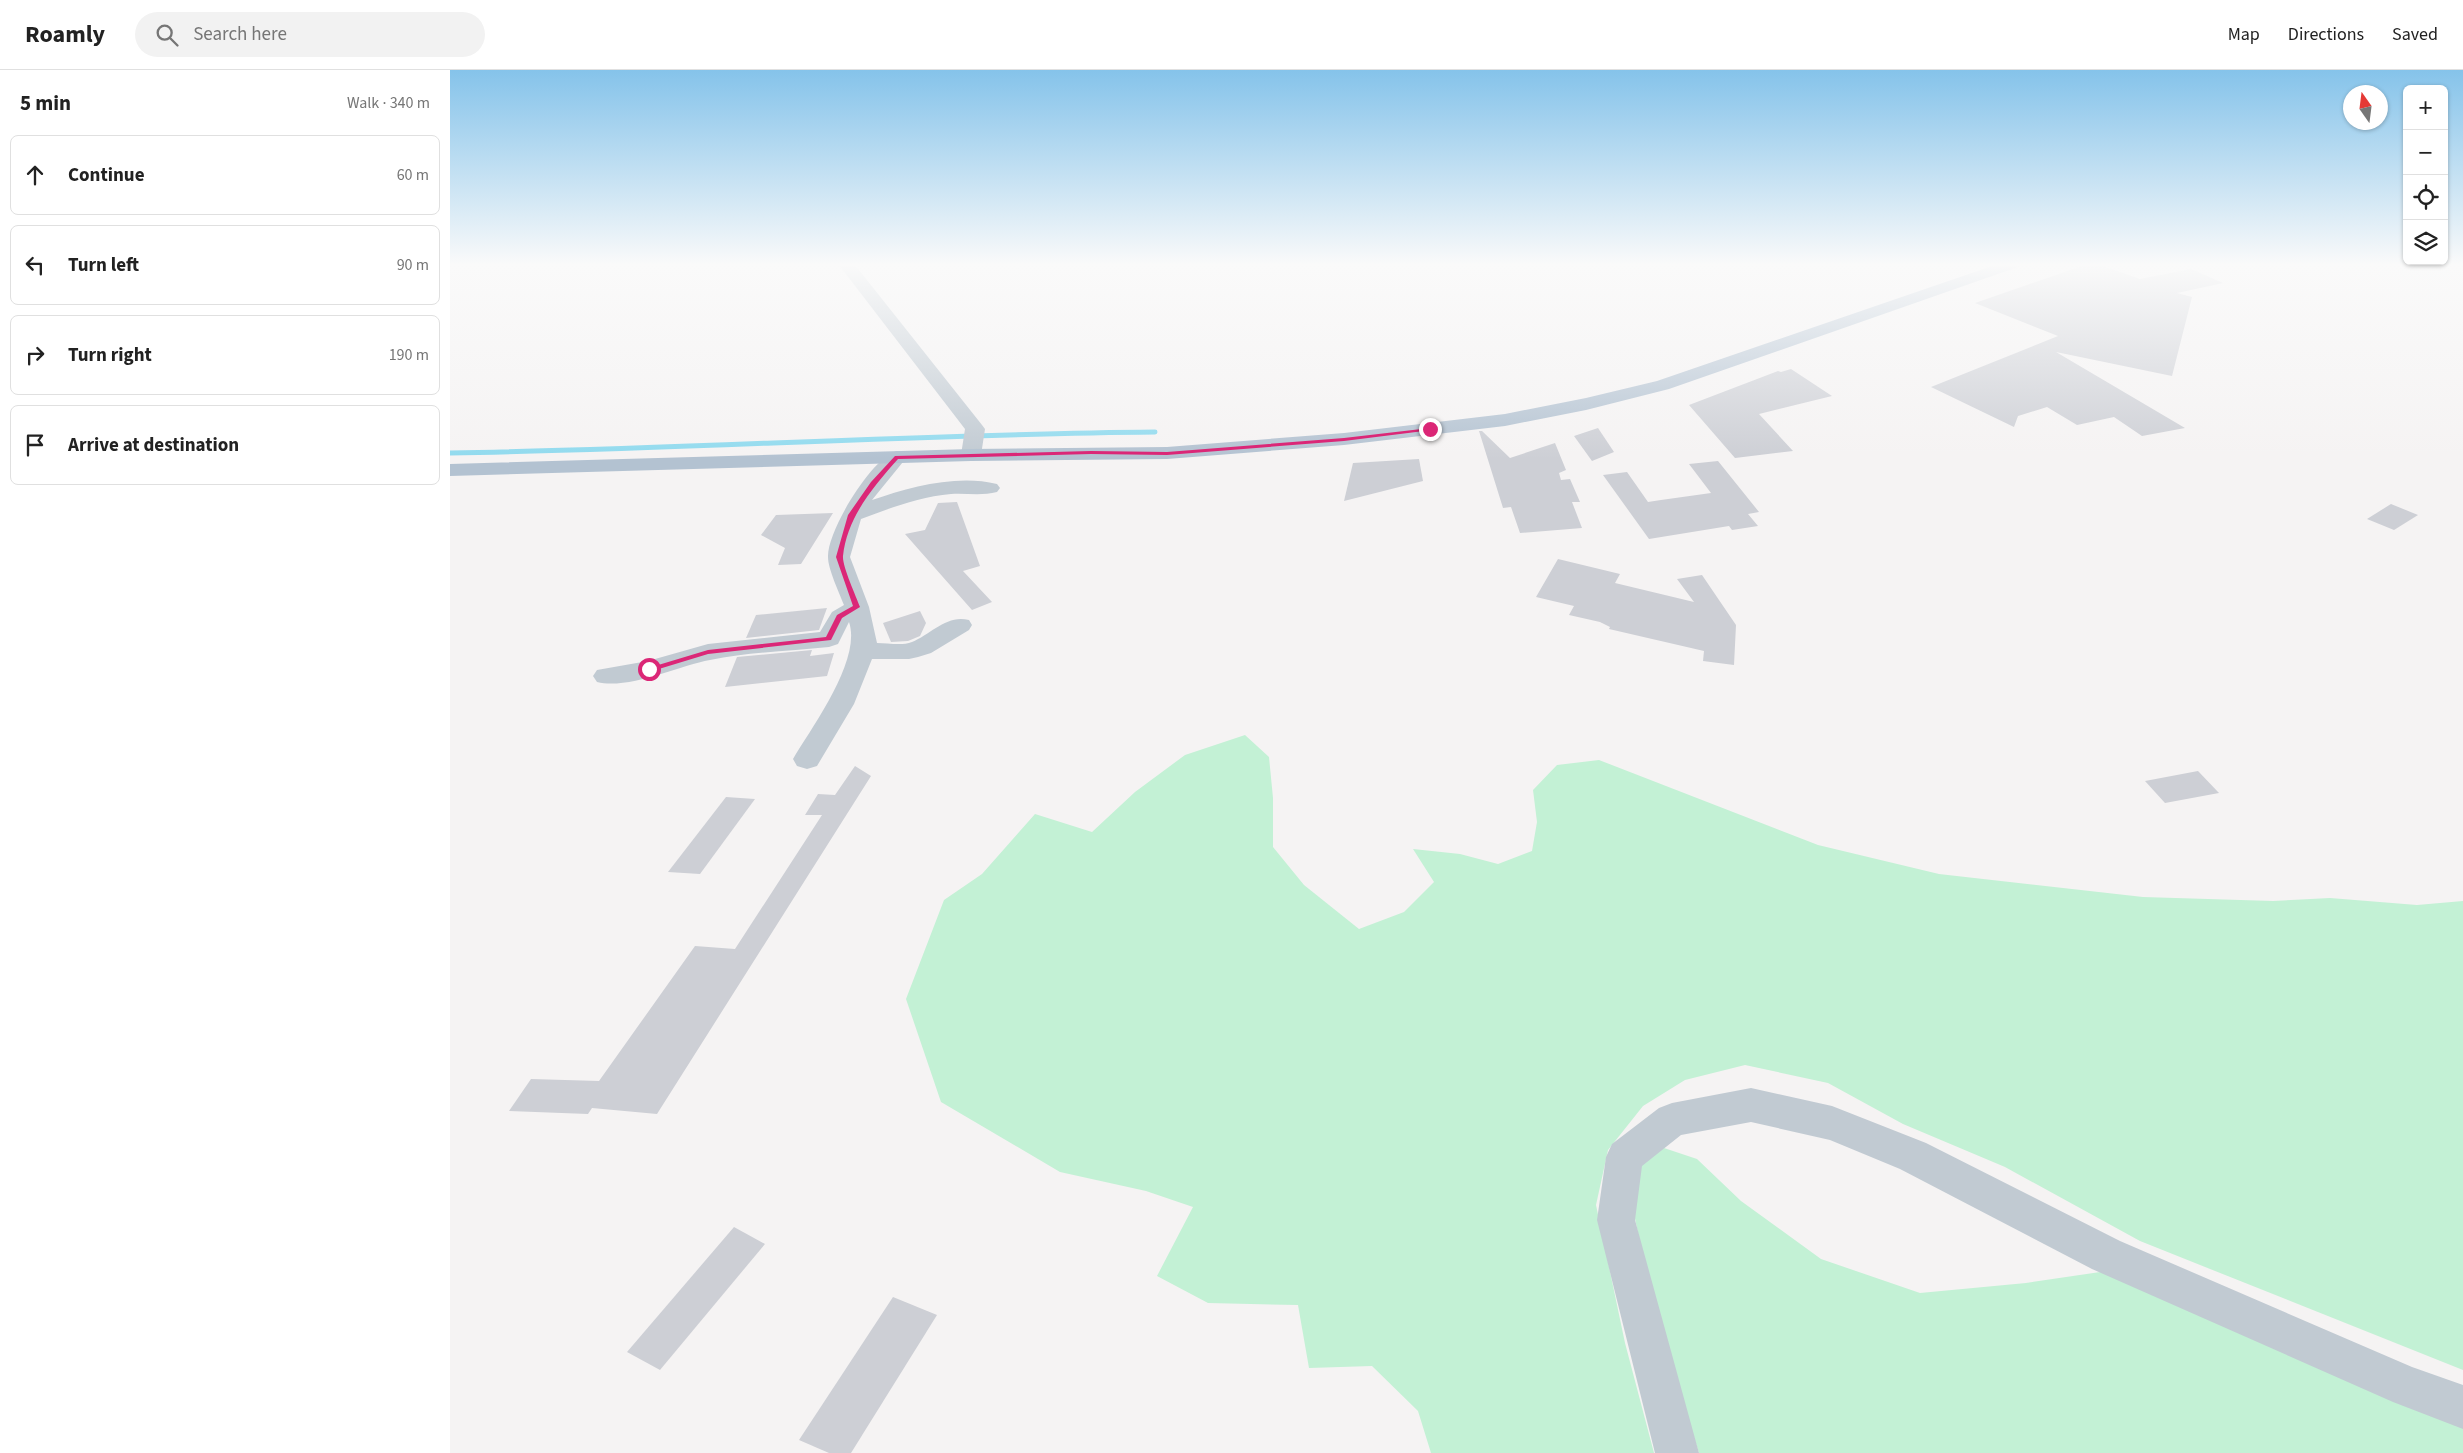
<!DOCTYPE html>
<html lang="en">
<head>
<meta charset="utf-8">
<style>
  :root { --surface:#fff; --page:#f2f2f2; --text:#222; --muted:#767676; --line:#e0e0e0 }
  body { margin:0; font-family:"Source Sans 3",sans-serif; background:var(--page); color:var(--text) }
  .controls { position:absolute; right:15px; top:15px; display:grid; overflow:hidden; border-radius:8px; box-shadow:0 1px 4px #0004 }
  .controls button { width:45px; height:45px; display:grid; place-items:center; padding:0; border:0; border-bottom:1px solid var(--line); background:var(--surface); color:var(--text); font:25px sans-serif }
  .compass { position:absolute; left:1893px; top:15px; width:45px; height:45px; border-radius:50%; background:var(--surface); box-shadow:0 1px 4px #0004; rotate:346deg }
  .stop { position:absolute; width:15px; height:15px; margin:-11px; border:4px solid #db2777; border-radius:50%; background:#fff }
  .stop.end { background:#db2777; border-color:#fff; box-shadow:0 1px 5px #0008 }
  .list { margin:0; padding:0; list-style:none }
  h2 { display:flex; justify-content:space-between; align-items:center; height:65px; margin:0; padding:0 20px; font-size:21px }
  h2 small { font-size:16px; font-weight:400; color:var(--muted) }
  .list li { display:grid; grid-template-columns:32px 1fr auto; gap:15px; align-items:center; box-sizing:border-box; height:80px; margin:0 10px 10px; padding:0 10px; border:1px solid var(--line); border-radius:8px }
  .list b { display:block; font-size:19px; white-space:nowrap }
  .list em { font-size:16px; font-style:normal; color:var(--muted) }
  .icon { flex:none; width:28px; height:28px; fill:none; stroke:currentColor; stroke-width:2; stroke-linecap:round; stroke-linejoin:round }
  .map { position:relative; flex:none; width:2013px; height:1383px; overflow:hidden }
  header { display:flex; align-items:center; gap:30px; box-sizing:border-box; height:70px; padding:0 25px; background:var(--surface); border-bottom:1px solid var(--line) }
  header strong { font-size:24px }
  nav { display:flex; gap:28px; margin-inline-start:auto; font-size:18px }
  .search { width:350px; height:45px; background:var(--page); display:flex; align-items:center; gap:12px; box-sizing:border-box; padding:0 18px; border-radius:28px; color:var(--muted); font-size:19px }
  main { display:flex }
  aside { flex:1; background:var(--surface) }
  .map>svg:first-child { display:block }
  .green { fill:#c3f1d5 }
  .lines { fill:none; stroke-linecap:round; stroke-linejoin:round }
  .stream { stroke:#90daee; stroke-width:5 }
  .building { fill:#cdcfd5 }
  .minor { fill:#c1cad2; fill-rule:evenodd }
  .major { fill:#b3c2d1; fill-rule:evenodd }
  .route { fill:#db2777 }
</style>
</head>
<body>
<header>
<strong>Roamly</strong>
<div class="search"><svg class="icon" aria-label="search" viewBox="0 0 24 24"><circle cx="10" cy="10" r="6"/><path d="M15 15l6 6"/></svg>Search here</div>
<nav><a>Map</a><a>Directions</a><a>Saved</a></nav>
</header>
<main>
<aside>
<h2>5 min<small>Walk · 340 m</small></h2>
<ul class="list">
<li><svg class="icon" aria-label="ahead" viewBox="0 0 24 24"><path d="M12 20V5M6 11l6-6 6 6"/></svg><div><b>Continue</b></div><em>60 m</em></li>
<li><svg class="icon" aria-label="left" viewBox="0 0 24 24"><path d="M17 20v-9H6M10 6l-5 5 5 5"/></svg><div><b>Turn left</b></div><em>90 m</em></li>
<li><svg class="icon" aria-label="right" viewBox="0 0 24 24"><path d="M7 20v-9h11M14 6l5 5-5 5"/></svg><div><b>Turn right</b></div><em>190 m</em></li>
<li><svg class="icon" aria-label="arrive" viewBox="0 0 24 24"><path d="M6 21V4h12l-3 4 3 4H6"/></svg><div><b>Arrive at destination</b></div></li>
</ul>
</aside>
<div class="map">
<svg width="2013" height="1383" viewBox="0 0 2013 1383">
  <rect width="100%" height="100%" fill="#f5f3f3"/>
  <g class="green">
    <polygon points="795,665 819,687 823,728 823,777 854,815 909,859 954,842 984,812 963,779 1010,784 1048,794 1082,781 1087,752 1083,720 1107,695 1149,690 1368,775 1489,804 1693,827 1823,831 1880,828 1967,835 2013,831 2013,1300 1690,1171 1555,1097 1453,1054 1378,1013 1295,995 1235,1010 1193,1036 1158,1080 1146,1135 1175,1273 1204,1383 981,1383 968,1341 922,1296 859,1298 848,1235 758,1233 707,1206 743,1137 696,1121 610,1102 491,1032 456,929 494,830 532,804 585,744 642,762 685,722 735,685"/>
    <polygon points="1214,1078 1247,1089 1291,1131 1371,1189 1470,1223 1576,1213 1657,1201 2013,1355 2013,1383 1249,1383 1207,1251 1184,1144 1186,1099"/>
  </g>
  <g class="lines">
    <path class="stream" d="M 0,383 C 235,379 470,364 705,362"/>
  </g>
  <g class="building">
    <polygon points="1635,195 1650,195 1690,209 1741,199 1773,213 1727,223 1742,227 1722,306 1606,282 1735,358 1692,366 1664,347 1627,355 1597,337 1568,346 1564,357 1481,317 1608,266 1525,233"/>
    <polygon points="1341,299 1382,326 1309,344 1343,381 1285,388 1239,335 1328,301 1331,302"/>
    <polygon points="1148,358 1164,382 1142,391 1124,366"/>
    <polygon points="1029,361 1032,361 1060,388 1105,373 1116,400 1109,403 1111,410 1120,409 1130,432 1122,432 1132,458 1070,463 1061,437 1053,438"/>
    <polygon points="969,389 973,411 894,431 903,393"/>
    <polygon points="1268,391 1309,442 1298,444 1308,456 1282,460 1279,456 1199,469 1153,405 1177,402 1198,432 1211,430 1261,423 1239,394"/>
    <polygon points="507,432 530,496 513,501 542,532 522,540 455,464 475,460 488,433"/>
    <polygon points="1941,434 1968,445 1944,460 1917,449"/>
    <polygon points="383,443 351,494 328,495 335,478 311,465 326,445"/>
    <polygon points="1108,489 1170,504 1165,513 1244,532 1227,509 1252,505 1286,555 1284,595 1253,591 1254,581 1159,559 1160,557 1150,552 1119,545 1124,536 1086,527"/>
    <polygon points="377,538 369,560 296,568 306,545"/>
    <polygon points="470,541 476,553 470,566 458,571 441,572 433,553"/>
    <polygon points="362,580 360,586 384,583 377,606 275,617 287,587"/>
    <polygon points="405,696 421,706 207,1044 142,1038 138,1044 59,1041 81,1009 149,1011 245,876 285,879 372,745 355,745 368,724 385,725"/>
    <polygon points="1748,701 1769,723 1715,733 1695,711"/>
    <polygon points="276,727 305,729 250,804 218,802"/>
    <polygon points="284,1157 315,1174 210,1300 177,1282"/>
    <polygon points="443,1227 487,1245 401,1383 379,1383 349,1370"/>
  </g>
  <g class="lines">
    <g class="minor">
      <polygon points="389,195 405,195 532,355 535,359 531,385 528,389 521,391 514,389 511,385 515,359"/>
      <path d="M 447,381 L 454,383 L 457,387 L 422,430 C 460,417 507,404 547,414 L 550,418 L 547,422 C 532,426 516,423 501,424 C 469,427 440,438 411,449 L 400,487 L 419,537 L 427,573 C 438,573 452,576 462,572 C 481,564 497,544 519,550 L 522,555 L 519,560 L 481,583 L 468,587 L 459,589 L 422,589 L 404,634 L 367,696 L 357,699 L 347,696 L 343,689 C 362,657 412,590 399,552 L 388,574 L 379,577 C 340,581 299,582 260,590 C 228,596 178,620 147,612 L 143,606 L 147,600 L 198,591 L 258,574 L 370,562 L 382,542 L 394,535 C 389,522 378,499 378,487 C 377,461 422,387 447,381 Z"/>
      <polygon points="1301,1018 1382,1036 1476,1073 1670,1171 1962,1297 2013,1315 2013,1359 1943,1332 1642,1199 1450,1099 1380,1070 1301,1052 1231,1065 1192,1096 1185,1150 1249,1383 1205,1383 1147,1150 1156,1087 1162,1074 1209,1038 1222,1033"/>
    </g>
    <polygon class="major" points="1545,195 1568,195 1565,198 1219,319 1136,340 1055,356 894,375 717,389 521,391 0,406 0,394 521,379 717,377 894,363 1055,344 1136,328 1207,311"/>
  </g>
  <linearGradient id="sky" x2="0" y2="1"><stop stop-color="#85c3ea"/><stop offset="0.5" stop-color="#fafafa"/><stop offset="1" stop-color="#fafafa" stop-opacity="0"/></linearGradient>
  <rect width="2013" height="389" fill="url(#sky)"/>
  <path class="route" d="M 980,358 L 982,360 L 894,371 L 717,385 L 641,384 L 448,389 C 424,416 397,447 393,486 C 392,496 406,526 410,537 L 392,548 L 381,570 L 258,584 L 199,602 L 195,599 L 258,580 L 376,567 L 387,545 L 403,536 L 386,487 L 398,445 L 421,412 L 445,386 L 641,381 L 717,382 L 894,368 Z"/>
</svg>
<div class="controls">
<button>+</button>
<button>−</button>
<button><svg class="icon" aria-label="locate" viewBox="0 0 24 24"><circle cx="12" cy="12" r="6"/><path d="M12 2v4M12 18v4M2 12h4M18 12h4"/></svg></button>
<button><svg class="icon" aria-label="layers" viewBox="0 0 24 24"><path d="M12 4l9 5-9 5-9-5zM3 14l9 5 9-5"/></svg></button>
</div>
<svg class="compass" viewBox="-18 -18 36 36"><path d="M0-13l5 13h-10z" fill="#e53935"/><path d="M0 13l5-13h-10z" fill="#767676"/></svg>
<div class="stop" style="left:199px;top:599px"></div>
<div class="stop end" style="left:980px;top:359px"></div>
</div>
</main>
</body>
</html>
